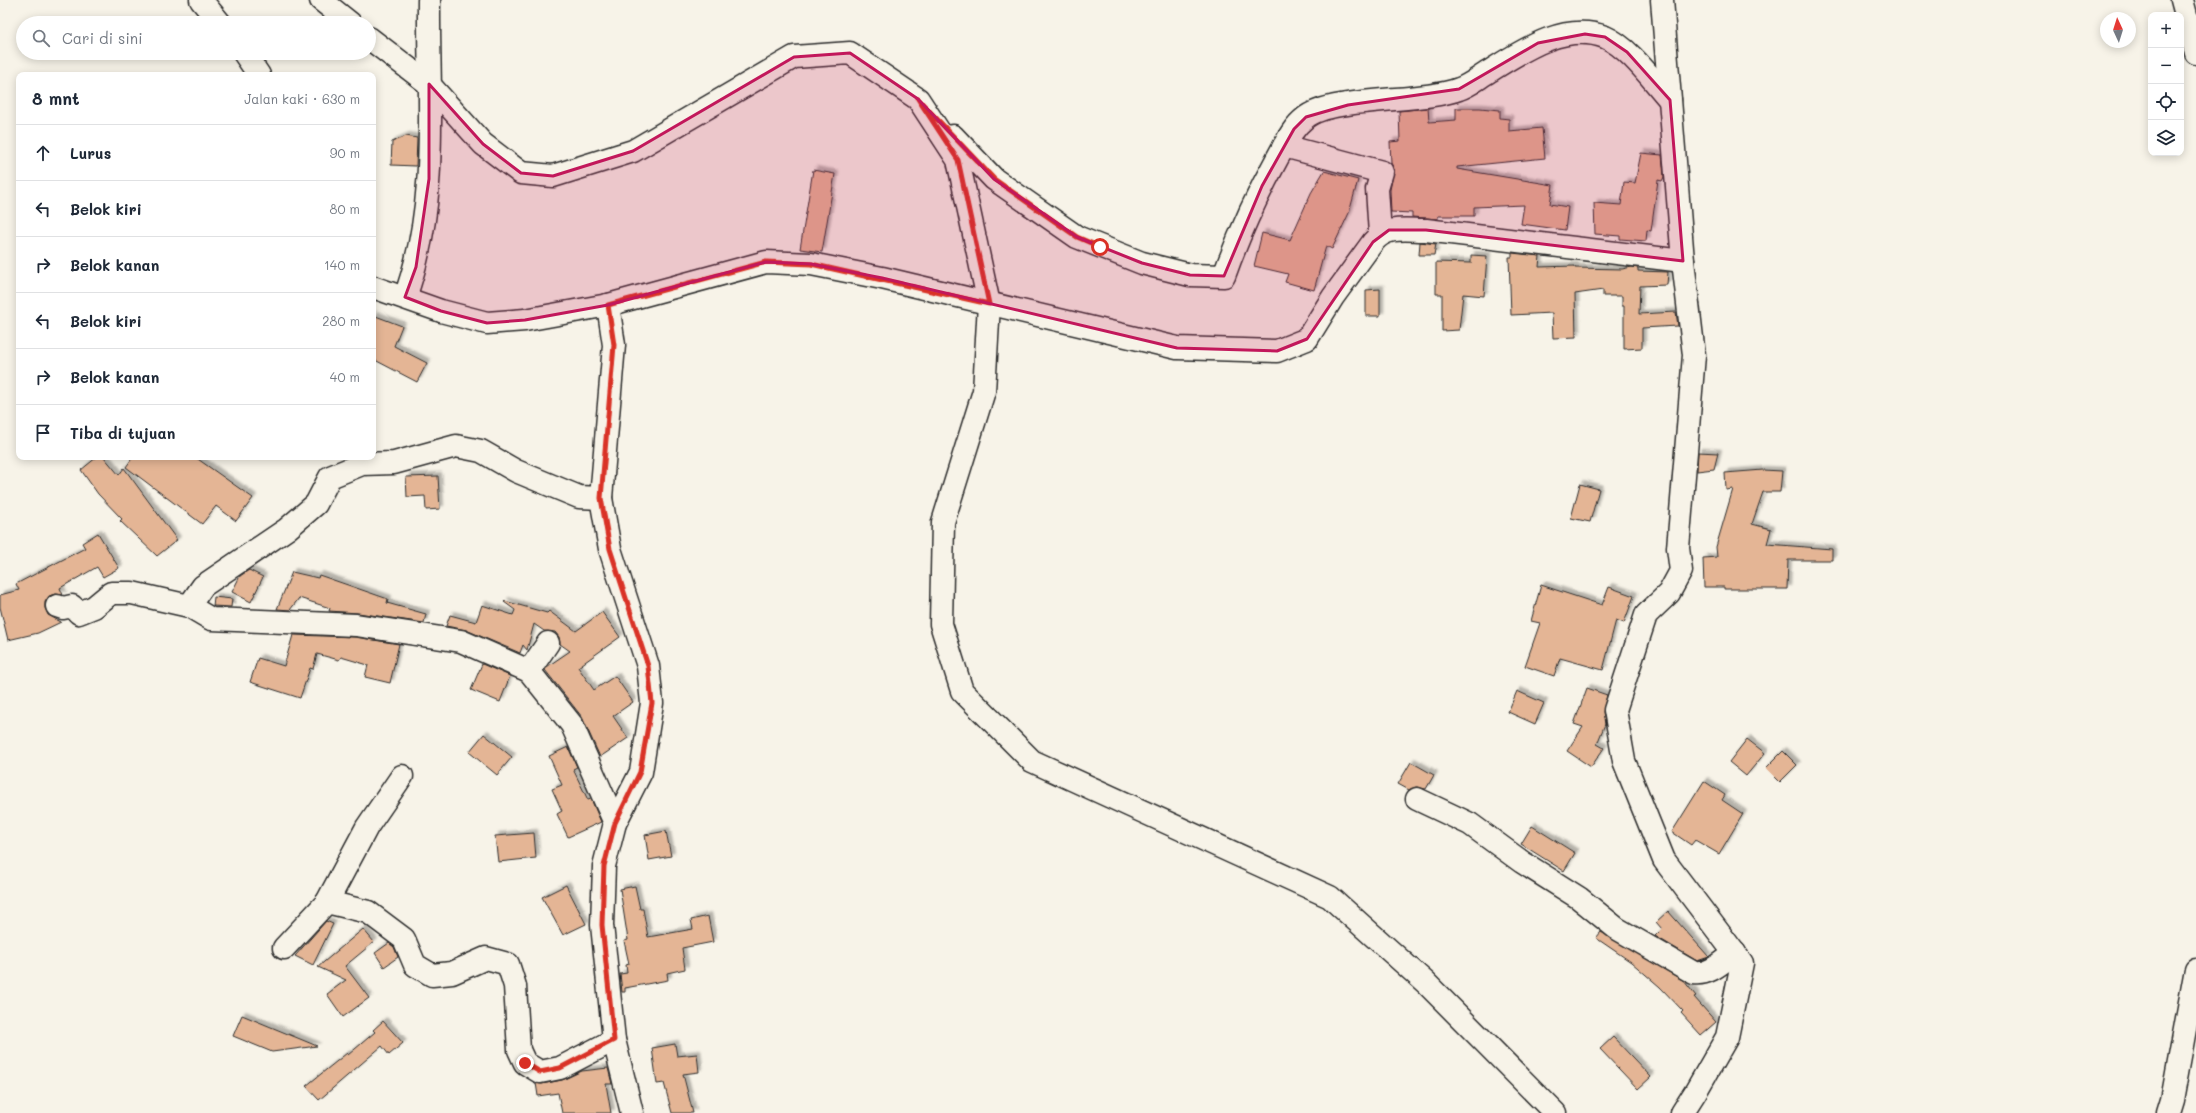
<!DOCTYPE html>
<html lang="id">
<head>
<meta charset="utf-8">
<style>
  :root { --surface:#fff; --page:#f6f6f7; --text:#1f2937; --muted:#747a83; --line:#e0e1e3 }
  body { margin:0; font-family:Mali,sans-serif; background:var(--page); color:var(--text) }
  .controls { position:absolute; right:12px; top:12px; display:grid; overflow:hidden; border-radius:8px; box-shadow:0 2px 10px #0003 }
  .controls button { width:36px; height:36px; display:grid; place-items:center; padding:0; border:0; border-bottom:1px solid var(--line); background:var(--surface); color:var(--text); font:20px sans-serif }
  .compass { position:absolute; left:2100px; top:12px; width:36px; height:36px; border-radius:50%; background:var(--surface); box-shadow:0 2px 10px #0003; rotate:356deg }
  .stop { position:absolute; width:12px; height:12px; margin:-9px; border:3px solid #d93025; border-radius:50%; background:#fff }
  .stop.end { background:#d93025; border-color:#fff; box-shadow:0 1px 4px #0008 }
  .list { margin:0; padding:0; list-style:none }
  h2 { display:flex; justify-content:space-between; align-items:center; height:52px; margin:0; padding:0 16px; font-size:17px }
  h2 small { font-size:13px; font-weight:400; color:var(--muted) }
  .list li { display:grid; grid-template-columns:26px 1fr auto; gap:12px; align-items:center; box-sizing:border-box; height:56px; padding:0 16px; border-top:1px solid var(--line) }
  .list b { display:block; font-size:15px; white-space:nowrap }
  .list em { font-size:13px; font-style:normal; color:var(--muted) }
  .icon { flex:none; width:22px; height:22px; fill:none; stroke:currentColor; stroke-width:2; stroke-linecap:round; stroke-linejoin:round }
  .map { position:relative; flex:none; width:2196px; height:1113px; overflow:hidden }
  .search { position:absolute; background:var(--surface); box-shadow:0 2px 10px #0003; left:16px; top:16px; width:360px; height:44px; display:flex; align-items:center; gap:10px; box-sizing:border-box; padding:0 14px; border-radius:22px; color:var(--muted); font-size:15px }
  .panel { position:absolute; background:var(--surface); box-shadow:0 2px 10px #0003; left:16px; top:72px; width:360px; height:388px; border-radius:8px }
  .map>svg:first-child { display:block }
  .building { fill:#e4b595; stroke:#2b2b2b; filter:url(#shadow) }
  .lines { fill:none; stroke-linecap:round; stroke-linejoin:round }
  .minor-casing { stroke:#2b2b2b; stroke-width:25 }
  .highway-casing { stroke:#2b2b2b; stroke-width:25 }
  .minor { stroke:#f7f3e8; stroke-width:22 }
  .highway { stroke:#f7f3e8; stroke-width:22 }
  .route { stroke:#d93025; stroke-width:5 }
  .marked { fill:#c2185b; fill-opacity:0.2; stroke:#c2185b; stroke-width:3; stroke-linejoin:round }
</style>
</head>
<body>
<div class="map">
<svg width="2196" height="1113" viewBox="0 0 2196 1113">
  <defs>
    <filter id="shadow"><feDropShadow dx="3.5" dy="-3.5" stdDeviation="1" flood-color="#0004"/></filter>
  </defs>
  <rect width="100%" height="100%" fill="#f7f3e8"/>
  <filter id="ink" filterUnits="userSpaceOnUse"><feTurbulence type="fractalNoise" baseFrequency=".025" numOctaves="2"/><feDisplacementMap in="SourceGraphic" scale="8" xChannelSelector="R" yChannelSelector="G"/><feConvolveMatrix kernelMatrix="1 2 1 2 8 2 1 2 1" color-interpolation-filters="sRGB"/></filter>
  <g filter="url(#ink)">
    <g class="building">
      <polygon points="1428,108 1429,122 1456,120 1456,108 1480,108 1500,110 1500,118 1509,119 1509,131 1542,128 1545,158 1457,167 1457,169 1553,185 1550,204 1568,207 1565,230 1521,224 1524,205 1474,207 1474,216 1438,216 1438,219 1412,217 1412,213 1391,212 1390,190 1394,169 1391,163 1390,142 1400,141 1399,111"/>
      <polygon points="406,136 417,138 416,166 391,165 392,142"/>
      <polygon points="1641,153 1662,155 1664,177 1662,181 1658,180 1651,231 1647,230 1646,241 1620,239 1620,236 1595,234 1594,203 1621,205 1624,182 1635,183"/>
      <polygon points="813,170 835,174 822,252 800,249"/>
      <polygon points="1324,171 1358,180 1349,213 1332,249 1326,246 1314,290 1285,282 1288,274 1254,266 1262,233 1290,240 1311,193"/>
      <polygon points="1420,242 1436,244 1434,255 1419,255"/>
      <polygon points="1512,253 1540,256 1539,267 1575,266 1575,268 1622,269 1632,267 1638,268 1638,271 1668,272 1667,285 1640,286 1639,314 1676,312 1678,326 1642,328 1642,348 1624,349 1624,306 1622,306 1622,296 1603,296 1603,290 1575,294 1576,337 1553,338 1552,313 1511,315 1509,257 1512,257"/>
      <polygon points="1471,255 1487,256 1484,296 1463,294 1459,330 1442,331 1442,294 1436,294 1436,262 1471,263"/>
      <polygon points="1380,289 1380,316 1366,316 1366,290"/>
      <polygon points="373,315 402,326 394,346 427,363 417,382 373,359"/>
      <polygon points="1698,452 1718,453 1714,469 1697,471"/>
      <polygon points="97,457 104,457 119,475 124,468 177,540 157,556 120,521 122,519 98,494 81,470"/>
      <polygon points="133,457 195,457 253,498 236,521 216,506 202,524 126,467"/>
      <polygon points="1763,470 1782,471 1780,492 1763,492 1752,524 1771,529 1767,544 1832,549 1832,560 1788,560 1787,589 1724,589 1724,587 1704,587 1703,558 1717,557 1716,547 1733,489 1726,490 1725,473"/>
      <polygon points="438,476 440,509 426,510 425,496 407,497 406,477"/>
      <polygon points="1580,484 1599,489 1590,522 1571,518"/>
      <polygon points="98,533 119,568 103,577 97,567 60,588 63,595 55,594 49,596 45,602 45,608 48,615 61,622 38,633 8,640 0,607 0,595 19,590 16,584 85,548 82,543"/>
      <polygon points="249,570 263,577 251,602 232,592 240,576"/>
      <polygon points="292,572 318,578 319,575 388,599 387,603 426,614 424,623 358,613 329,611 330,608 299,598 290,610 277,609"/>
      <polygon points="1541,585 1602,605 1609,587 1634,596 1624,623 1616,620 1603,670 1560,658 1554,676 1525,666 1540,623 1531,621"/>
      <polygon points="214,597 232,599 231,607 213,606"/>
      <polygon points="505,601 547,613 549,611 576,631 602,612 620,637 578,667 594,690 615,676 633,702 613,716 628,738 600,757 582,717 545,670 548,666 570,651 560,644 559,637 555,632 544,631 534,624 527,650 523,645 520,653 466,630 446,626 450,615 476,622 482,605 513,615 515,610 504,602"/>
      <polygon points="293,635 355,637 399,644 390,683 365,677 368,665 341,657 339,660 317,654 313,669 310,668 300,698 250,682 258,658 284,666"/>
      <polygon points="482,664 510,676 500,702 471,690"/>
      <polygon points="1587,688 1607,695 1603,712 1605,724 1597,744 1604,748 1591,767 1567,751 1583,727 1574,724"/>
      <polygon points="1517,691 1544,703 1535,724 1508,712"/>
      <polygon points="484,734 512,757 497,775 469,752"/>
      <polygon points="1747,739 1765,753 1746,776 1729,762"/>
      <polygon points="568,747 577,767 573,769 588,800 591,799 601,822 568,837 557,814 562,811 552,789 562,785 549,756"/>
      <polygon points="1783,751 1797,765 1780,782 1766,768"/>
      <polygon points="1411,762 1434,775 1426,789 1416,787 1409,790 1398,784"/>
      <polygon points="1704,781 1725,795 1722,800 1743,814 1719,854 1695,840 1691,845 1672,832"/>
      <polygon points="1532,826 1575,853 1564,871 1521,844"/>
      <polygon points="666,831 671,856 649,860 645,835"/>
      <polygon points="534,833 536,858 498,862 495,836"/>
      <polygon points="566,885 586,924 563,935 542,897"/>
      <polygon points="635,886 640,909 643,909 648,937 693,929 691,920 708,916 713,942 682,948 685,969 667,973 668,980 625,988 625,992 622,992 620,974 627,973 626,965 629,964 624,941 628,940 620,889"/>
      <polygon points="1668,911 1709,957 1697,961 1655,936 1662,929 1656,922"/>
      <polygon points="326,921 333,924 313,965 295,956"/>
      <polygon points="363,929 374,942 345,966 369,998 343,1017 327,994 346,980 318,967"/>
      <polygon points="1601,932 1684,981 1696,996 1694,997 1716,1022 1701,1035 1681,1013 1683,1011 1660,987 1631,962 1596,938"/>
      <polygon points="389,943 394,947 398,957 384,967 375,953"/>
      <polygon points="242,1015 317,1046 272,1052 233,1036"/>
      <polygon points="383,1021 403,1043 389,1055 382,1046 319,1100 306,1086 347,1053 348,1055 375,1032 373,1030"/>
      <polygon points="1613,1037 1651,1077 1638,1089 1600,1049"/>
      <polygon points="675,1044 677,1056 697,1054 699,1072 683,1074 693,1113 672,1113 664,1083 657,1084 652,1048"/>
      <polygon points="608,1068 612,1084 606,1084 611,1113 562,1113 558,1093 538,1096 536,1083 542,1084 562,1080 582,1071"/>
    </g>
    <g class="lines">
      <g class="minor-casing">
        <g id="minor">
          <polyline points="201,0 220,23"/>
          <polyline points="321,0 350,23"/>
          <polyline points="1662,0 1683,261 1694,355 1678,548 1681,571 1669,593 1646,615 1615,710 1624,761 1664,860 1742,963 1727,1037 1696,1091 1682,1113"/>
          <polyline points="369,38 429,84 483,144 521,173 553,176 633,151 794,57 850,53 918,99 958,160 989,304 984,391 943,522 941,624 962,691 1032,761 1330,897 1426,983 1555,1113"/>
          <polyline points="244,53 259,75"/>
          <path d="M 953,136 L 994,179 L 1077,237 L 1142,263 L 1190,275 L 1224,276 C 1239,234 1257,195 1278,157 C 1286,143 1292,128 1305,118 C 1331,96 1422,103 1459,89 C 1468,86 1477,79 1485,74 C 1519,53 1563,21 1605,37 C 1629,47 1653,81 1670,100"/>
          <polyline points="1284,146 1382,172 1377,189 1380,234"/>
          <path d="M 373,287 L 441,311 L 487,323 L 525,320 L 608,305 L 766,262 L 811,264 L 882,278 L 1177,348 L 1277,351 L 1307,339 L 1333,297 L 1373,242 C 1387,225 1406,230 1426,230 L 1683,261"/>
          <path d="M 405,297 C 440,202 428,99 429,0"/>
          <polyline points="608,305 614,345 601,498 610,549 648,666 652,703 641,772 615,823 604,866 602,925 614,1040 632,1113"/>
          <polyline points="57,606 63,608 72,606 79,613 94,607 111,593 132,593 189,606 211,619 356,625 461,641 529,671 572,725 615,823"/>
          <polyline points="189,606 203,586 287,529 316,504 330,477 362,464 394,463 456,446 481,451 516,471 579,497 601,498"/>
          <polyline points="529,671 548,643"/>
          <path d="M 1417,799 L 1470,824 L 1522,862 L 1579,898 L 1616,928 L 1694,973 C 1710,975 1722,962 1735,953"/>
          <polyline points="327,902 367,827 402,776"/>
          <polyline points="284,948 327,902 368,912 404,939 415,965 432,975 452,973 486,958 508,964 515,986 519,1050 525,1063 540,1072 560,1068 614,1040"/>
        </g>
      </g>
      <g class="highway-casing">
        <g id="highway">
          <polyline points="2182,0 2196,53"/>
          <polyline points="2168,1113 2172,1100 2196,969"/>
        </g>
      </g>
      <use href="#minor" class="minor"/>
      <use href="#highway" class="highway"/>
    </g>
  </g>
  <g class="lines" filter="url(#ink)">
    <polyline class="route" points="525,1063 540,1072 560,1068 614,1040 602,925 604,866 615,823 640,772 652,703 648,666 610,549 601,498 614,345 608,305 766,262 811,264 989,304 958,160 918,99 994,179 1077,237 1100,247"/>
  </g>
  <path class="marked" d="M 1585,34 L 1605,37 L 1627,52 L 1670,100 L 1683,261 L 1426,230 L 1389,230 L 1373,242 L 1307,339 L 1277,351 L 1177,348 L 882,278 L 811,264 L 766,262 L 608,305 L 525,320 L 487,323 L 441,311 L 405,297 L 416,267 L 429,179 L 429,84 L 483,144 L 521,173 L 553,176 L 633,151 L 794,57 L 850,53 L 918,99 L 994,179 L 1077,237 L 1142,263 L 1190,275 L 1224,276 L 1262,186 L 1294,129 L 1306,117 L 1348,105 L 1459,89 L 1538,43 Z"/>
</svg>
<div class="controls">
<button>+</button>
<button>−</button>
<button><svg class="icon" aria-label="locate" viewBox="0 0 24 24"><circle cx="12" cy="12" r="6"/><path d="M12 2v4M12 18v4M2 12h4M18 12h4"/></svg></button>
<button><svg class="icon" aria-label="layers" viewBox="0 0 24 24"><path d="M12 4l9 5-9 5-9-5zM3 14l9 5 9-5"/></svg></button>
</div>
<svg class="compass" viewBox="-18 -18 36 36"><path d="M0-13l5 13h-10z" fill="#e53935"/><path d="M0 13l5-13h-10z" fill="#747a83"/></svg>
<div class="stop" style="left:1100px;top:247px"></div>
<div class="stop end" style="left:525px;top:1063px"></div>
<div class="search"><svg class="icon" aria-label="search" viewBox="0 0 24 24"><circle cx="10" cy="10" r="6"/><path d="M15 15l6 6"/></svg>Cari di sini</div>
<section class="panel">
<h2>8 mnt<small>Jalan kaki · 630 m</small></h2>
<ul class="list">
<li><svg class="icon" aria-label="ahead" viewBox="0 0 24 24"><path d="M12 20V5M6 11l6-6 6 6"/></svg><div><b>Lurus</b></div><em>90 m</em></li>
<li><svg class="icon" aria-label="left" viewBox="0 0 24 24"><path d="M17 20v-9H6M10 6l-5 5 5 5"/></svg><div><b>Belok kiri</b></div><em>80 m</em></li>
<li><svg class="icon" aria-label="right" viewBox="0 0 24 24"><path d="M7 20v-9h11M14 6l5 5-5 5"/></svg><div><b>Belok kanan</b></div><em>140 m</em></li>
<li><svg class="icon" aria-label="left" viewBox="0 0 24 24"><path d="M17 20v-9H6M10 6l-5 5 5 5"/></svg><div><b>Belok kiri</b></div><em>280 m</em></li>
<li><svg class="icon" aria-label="right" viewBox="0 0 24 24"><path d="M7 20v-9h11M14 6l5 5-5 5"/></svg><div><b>Belok kanan</b></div><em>40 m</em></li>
<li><svg class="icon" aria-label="arrive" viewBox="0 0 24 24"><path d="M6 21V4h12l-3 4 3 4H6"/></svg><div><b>Tiba di tujuan</b></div></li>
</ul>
</section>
</div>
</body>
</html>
